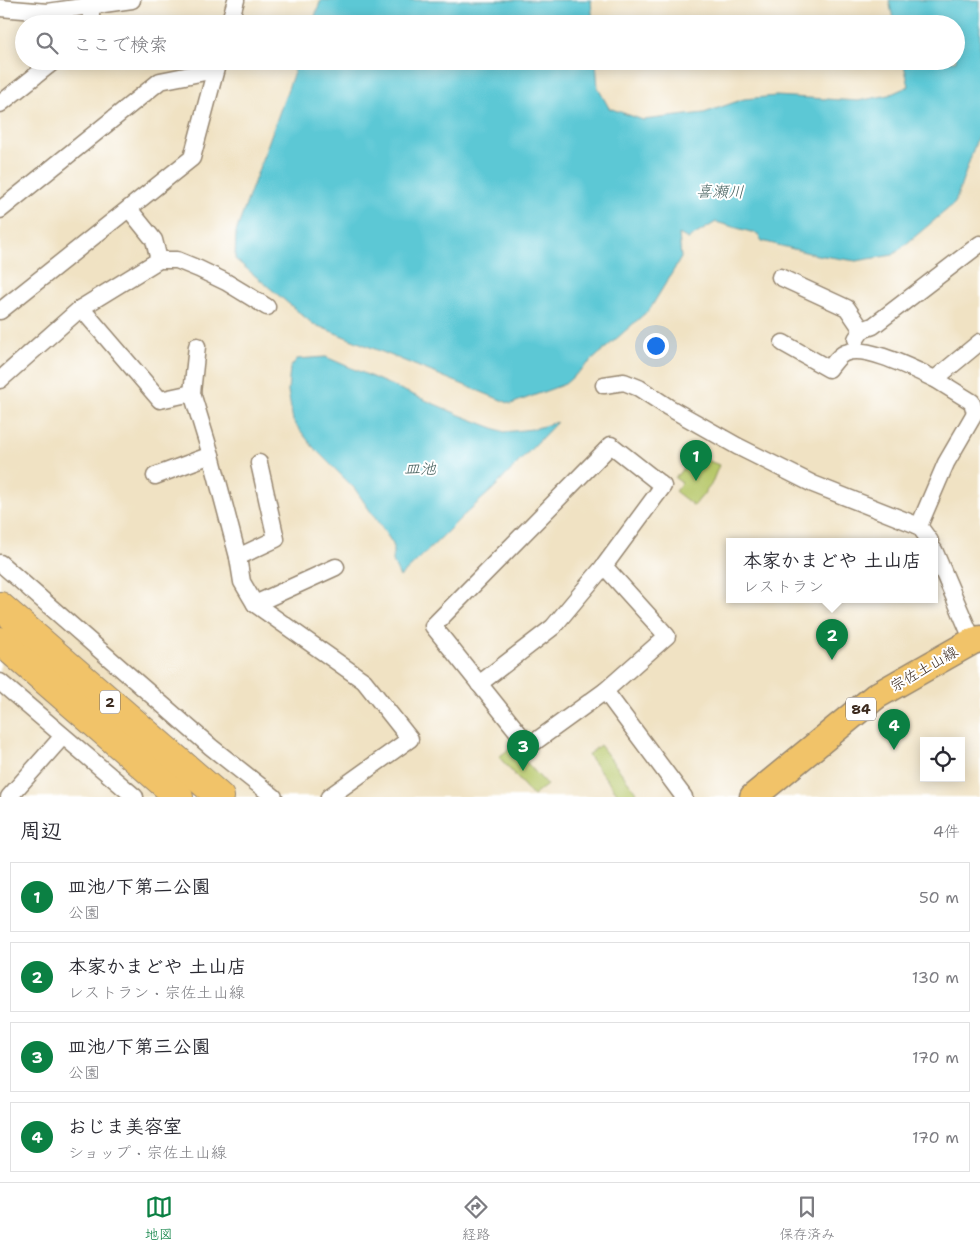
<!DOCTYPE html>
<html lang="ja">
<head>
<meta charset="utf-8">
<style>
  :root { --surface:#fff; --page:#f2f2f3; --text:#2b2b33; --muted:#7c7c81; --line:#e1e1e2; --accent:#0b8043 }
  body { margin:0; font-family:"Shantell Sans","Klee One",sans-serif; background:var(--page); color:var(--text) }
  .controls { position:absolute; right:15px; bottom:15px; display:grid; overflow:hidden; border-radius:0px; box-shadow:0 2px 12px #0003 }
  .controls button { width:45px; height:45px; display:grid; place-items:center; padding:0; border:0; border-bottom:1px solid var(--line); background:var(--surface); color:var(--text); font:25px sans-serif }
  .you { position:absolute; left:655px; top:345px; width:18px; height:18px; margin:-12px; border:4px solid #fff; border-radius:50%; background:#1a73e8; box-shadow:0 0 0 8px #1a73e833 }
  .badge { display:grid; place-items:center; width:32px; height:32px; border-radius:50%; background:var(--accent); color:#fff; font-size:16px; font-weight:700 }
  .pin { position:absolute; translate:-50% -41px; filter:drop-shadow(0 1px 2px #0008) }
  .pin::after { content:''; position:absolute; top:26px; width:18px; height:15px; background:inherit; clip-path:polygon(0 0,100% 0,50% 100%) }
  .popup { position:absolute; left:726px; top:538px; width:212px; height:65px; box-sizing:border-box; display:grid; place-content:center; border-radius:0px; background:var(--surface); filter:drop-shadow(0 1px 4px #0005); font-size:16px; white-space:nowrap; color:var(--muted) }
  .popup b { font-size:19px; color:var(--text) }
  .popup::after { content:''; position:absolute; left:50%; top:100%; margin-left:-10px; border:10px solid transparent; border-top-color:var(--surface) }
  .list { margin:0; padding:0; list-style:none }
  h2 { display:flex; justify-content:space-between; align-items:center; height:65px; margin:0; padding:0 20px; font-size:21px }
  h2 small { font-size:16px; font-weight:400; color:var(--muted) }
  .list li { display:grid; grid-template-columns:32px 1fr auto; gap:15px; align-items:center; box-sizing:border-box; height:70px; margin:0 10px 10px; padding:0 10px; border:1px solid var(--line); border-radius:0px }
  .list b { display:block; font-size:19px; white-space:nowrap }
  .list p { margin:0; font-size:16px; white-space:nowrap; color:var(--muted) }
  .list em { font-size:16px; font-style:normal; color:var(--muted) }
  .icon { flex:none; width:28px; height:28px; fill:none; stroke:currentColor; stroke-width:2; stroke-linecap:round; stroke-linejoin:round }
  .map { position:relative; flex:none; width:980px; height:797px; overflow:hidden }
  .search { position:absolute; background:var(--surface); box-shadow:0 2px 12px #0003; left:15px; right:15px; top:15px; height:55px; display:flex; align-items:center; gap:12px; box-sizing:border-box; padding:0 18px; border-radius:28px; color:var(--muted); font-size:19px }
  .sheet { height:385px; background:var(--surface) }
  nav { display:flex; justify-content:space-around; align-items:center; box-sizing:border-box; height:70px; border-top:1px solid var(--line); background:var(--surface); font-size:14px; color:var(--muted) }
  nav a { display:grid; justify-items:center; gap:2px }
  nav .on { color:var(--accent) }
  .map>svg:first-child { display:block }
  .green { fill:#b7c86b; stroke:#797944 }
  .water { fill:#5cc8d5; stroke:#4c797a }
  .lines { fill:none; stroke-linecap:round; stroke-linejoin:round }
  .street-casing { stroke:#968670; stroke-width:19 }
  .primary-casing { stroke:#968670; stroke-width:29 }
  .highway-casing { stroke:#968670; stroke-width:30 }
  .street { stroke:#fff; stroke-width:16 }
  .primary { stroke:#f1c369; stroke-width:26 }
  .highway { stroke:#f1c369; stroke-width:28 }
  .labels { text-anchor:middle; stroke-width:4; stroke-linejoin:round; paint-order:stroke }
  .shield { fill:#fff; stroke:#766a62; stroke-width:1 }
  .shield-label { font-size:14px; font-weight:bold; fill:#3b2a1e }
  .street-label { font-size:15px; fill:#3b2a1e; stroke:#fff }
  .water-label { font-size:16px; font-style:italic; fill:#47615e; stroke:#fff }
</style>
</head>
<body>
<div class="map">
<svg width="980" height="797" viewBox="0 0 980 797">
  <rect width="100%" height="100%" fill="#fff"/>
  <filter id="ink" filterUnits="userSpaceOnUse"><feTurbulence type="fractalNoise" baseFrequency=".02" numOctaves="2"/><feDisplacementMap in="SourceGraphic" scale="10" xChannelSelector="R" yChannelSelector="G"/><feConvolveMatrix kernelMatrix="1 2 1 2 8 2 1 2 1" color-interpolation-filters="sRGB"/></filter>
  <filter id="wash" filterUnits="userSpaceOnUse"><feTurbulence type="fractalNoise" baseFrequency=".0096" numOctaves="4" result="noise"/><feDisplacementMap in="SourceGraphic" scale="20" xChannelSelector="R" yChannelSelector="G"/><feGaussianBlur stdDeviation="1.12" result="paint"/><feColorMatrix in="noise" values="0 0 0 0 0 0 0 0 0 0 0 0 0 0 0 0 0 1.4 0 .05"/><feComposite in="paint" operator="in"/></filter>
  <g filter="url(#wash)">
    <rect width="100%" height="100%" fill="#f0e2c3"/>
    <g class="green">
      <polygon points="694,455 719,465 711,485 694,506 675,491 682,483 675,478"/>
      <polygon points="513,741 522,751 519,754 547,785 533,796 499,757 510,748 508,745"/>
      <polygon points="600,745 640,797 620,797 588,755"/>
    </g>
    <g class="water">
      <polygon points="321,0 591,0 593,24 312,24"/>
      <polygon points="889,0 980,0 980,130 955,203 893,255 856,261 817,255 762,241 758,234 716,222 688,239 679,234 681,258 650,309 565,384 511,404 313,324 235,259 236,232 298,61 596,61 598,88 609,108 643,120 704,113 744,99 776,96 858,101 889,95 909,86 903,61 956,61 956,24 894,24"/>
      <polygon points="326,357 462,416 504,432 533,429 557,422 493,489 463,516 442,537 400,577 393,562 393,544 355,489 313,447 293,421 288,391 290,368 297,359"/>
    </g>
  </g>
  <g filter="url(#ink)">
    <g class="lines">
      <g class="street-casing">
        <g id="street">
          <polyline points="0,8 47,12 132,0"/>
          <polyline points="91,24 91,6"/>
          <polyline points="229,24 236,0"/>
          <polyline points="0,104 54,61"/>
          <polyline points="129,209 154,240 159,260"/>
          <polyline points="0,210 160,81 215,70"/>
          <polyline points="780,277 847,308 862,330 856,339"/>
          <polyline points="81,308 160,400 192,393"/>
          <polyline points="0,311 192,158 218,61"/>
          <polyline points="862,330 873,326 980,244"/>
          <path d="M 783,343 L 829,369 C 833,364 839,355 845,353 C 866,344 915,370 935,379"/>
          <polyline points="197,346 192,393 211,455 238,557 242,582 255,604 364,681 410,739 329,797"/>
          <polyline points="0,380 81,308 159,260 177,260 199,269 226,282 267,307"/>
          <polyline points="604,385 624,382 639,388 668,407 737,446 813,484 919,526"/>
          <polygon points="611,445 663,486 604,566 667,636 605,691 529,746 433,626"/>
          <polyline points="155,476 211,455"/>
          <polyline points="930,541 919,526 946,463 975,413 972,402 935,379 980,342"/>
          <polyline points="934,550 973,641"/>
          <polyline points="238,557 276,539 259,463"/>
          <polyline points="0,563 211,747 274,797"/>
          <polyline points="255,604 336,567"/>
          <polyline points="0,682 135,797"/>
          <polyline points="479,684 553,627 604,566"/>
          <polyline points="605,691 684,797"/>
          <polyline points="9,797 63,736"/>
        </g>
      </g>
      <g class="primary-casing">
        <polyline id="primary" points="753,797 876,696 973,641 980,639"/>
      </g>
      <g class="highway-casing">
        <g id="highway">
          <polyline points="0,606 220,797"/>
          <polyline points="0,641 179,797"/>
        </g>
      </g>
      <use href="#street" class="street"/>
      <use href="#primary" class="primary"/>
      <use href="#highway" class="highway"/>
    </g>
  </g>
  <g class="labels">
    <g class="shield">
      <rect x="100" y="690.5" width="20" height="23" rx="4"/>
      <rect x="846" y="697.5" width="30" height="23" rx="4"/>
    </g>
    <g class="shield-label">
      <text x="110" y="707">2</text>
      <text x="861" y="714">84</text>
    </g>
    <g class="street-label">
      <text transform="translate(924 669) rotate(-30)" y="5">宗佐土山線</text>
    </g>
    <g class="water-label">
      <text transform="translate(720 191) rotate(1)" y="6">喜瀬川</text>
      <text x="420" y="474">皿池</text>
    </g>
  </g>
</svg>
<div class="controls">
<button><svg class="icon" aria-label="locate" viewBox="0 0 24 24"><circle cx="12" cy="12" r="6"/><path d="M12 2v4M12 18v4M2 12h4M18 12h4"/></svg></button>
</div>
<div class="you"></div>
<div class="pin badge" style="left:696px;top:481px">1</div>
<div class="pin badge" style="left:832px;top:660px">2</div>
<div class="popup"><b>本家かまどや 土山店</b>レストラン</div>
<div class="pin badge" style="left:523px;top:771px">3</div>
<div class="pin badge" style="left:894px;top:750px">4</div>
<div class="search"><svg class="icon" aria-label="search" viewBox="0 0 24 24"><circle cx="10" cy="10" r="6"/><path d="M15 15l6 6"/></svg>ここで検索</div>
</div>
<section class="sheet">
<h2>周辺<small>4件</small></h2>
<ul class="list">
<li><span class="badge">1</span><div><b>皿池ﾉ下第二公園</b><p>公園</p></div><em>50 m</em></li>
<li><span class="badge">2</span><div><b>本家かまどや 土山店</b><p>レストラン · 宗佐土山線</p></div><em>130 m</em></li>
<li><span class="badge">3</span><div><b>皿池ﾉ下第三公園</b><p>公園</p></div><em>170 m</em></li>
<li><span class="badge">4</span><div><b>おじま美容室</b><p>ショップ · 宗佐土山線</p></div><em>170 m</em></li>
</ul>
</section>
<nav>
<a class="on"><svg class="icon" aria-label="map" viewBox="0 0 24 24"><path d="M3 6l6-2 6 2 6-2v14l-6 2-6-2-6 2zM9 4v14M15 6v14"/></svg>地図</a>
<a><svg class="icon" aria-label="directions" viewBox="0 0 24 24"><path d="M12 3l9 9-9 9-9-9zM9 14v-3h6M13 9l2 2-2 2"/></svg>経路</a>
<a><svg class="icon" aria-label="saved" viewBox="0 0 24 24"><path d="M7 4h10v16l-5-4-5 4z"/></svg>保存済み</a>
</nav>
</body>
</html>
